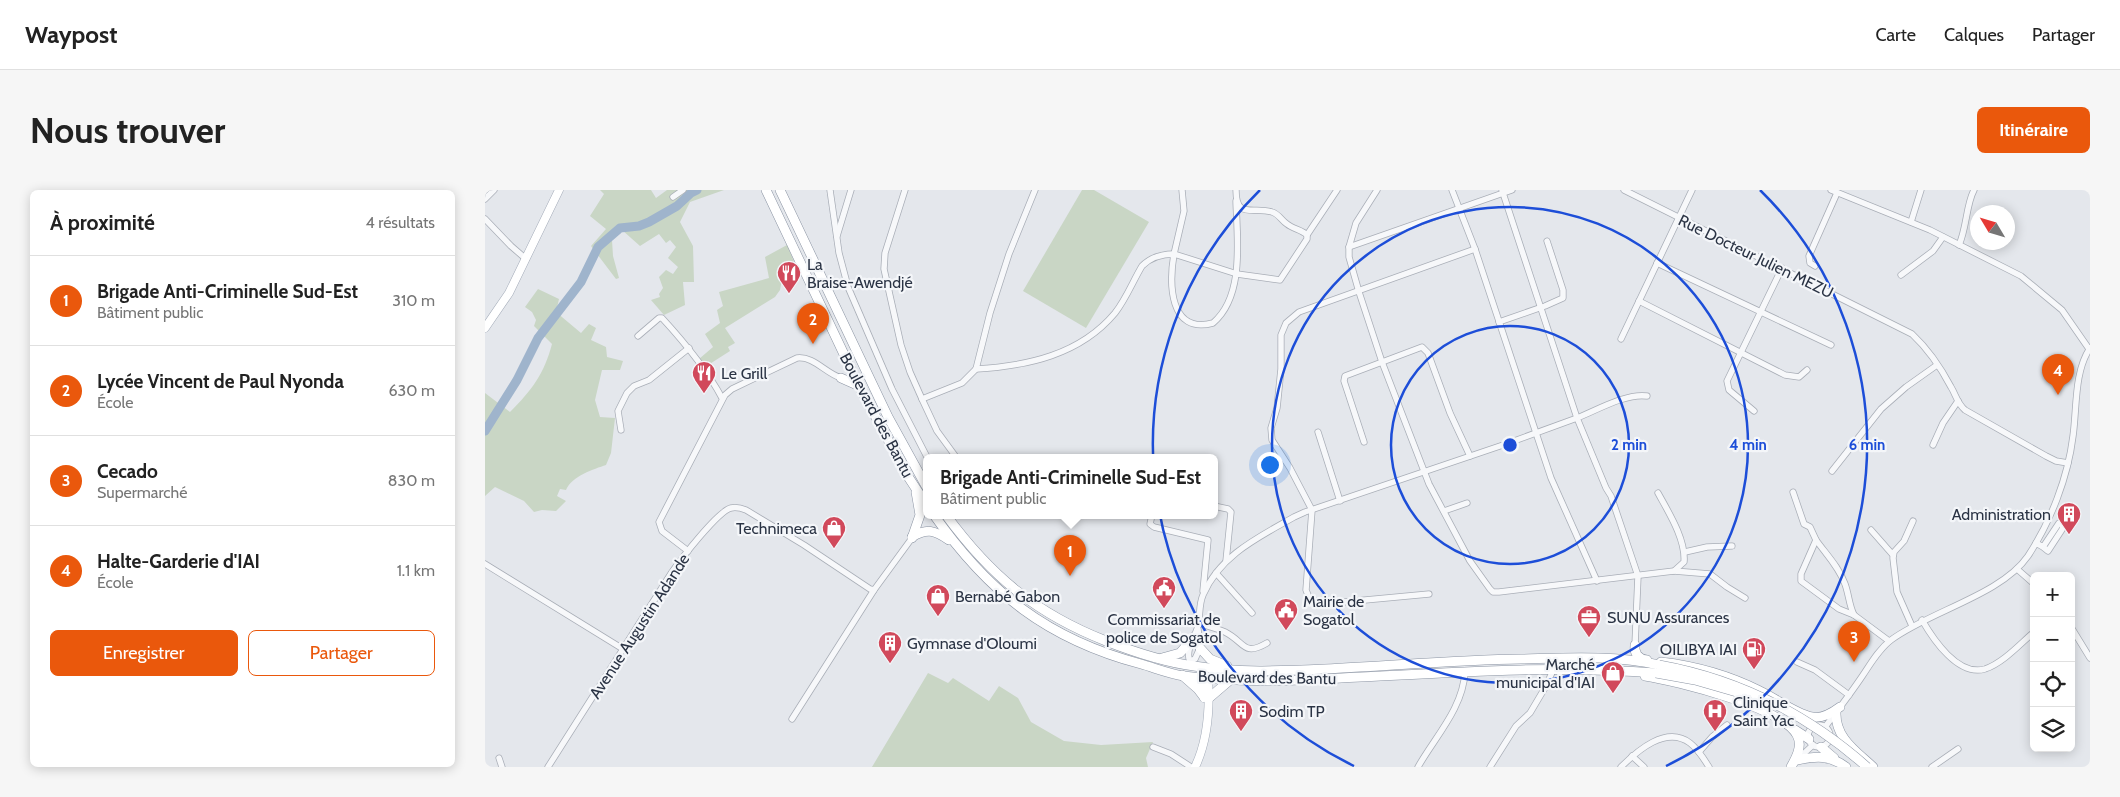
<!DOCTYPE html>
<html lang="fr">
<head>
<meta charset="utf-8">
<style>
  :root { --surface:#fff; --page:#f6f6f6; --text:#222; --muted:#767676; --line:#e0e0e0; --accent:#ea580c }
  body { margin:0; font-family:Cabin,sans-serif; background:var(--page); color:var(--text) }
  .controls { position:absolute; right:15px; bottom:15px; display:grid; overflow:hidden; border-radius:8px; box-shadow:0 2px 12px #0003 }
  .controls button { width:45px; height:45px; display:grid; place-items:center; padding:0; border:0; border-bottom:1px solid var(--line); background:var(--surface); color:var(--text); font:25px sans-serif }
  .compass { position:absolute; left:1485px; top:15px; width:45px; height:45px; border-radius:50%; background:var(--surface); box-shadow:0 2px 12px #0003; rotate:308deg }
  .you { position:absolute; left:784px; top:274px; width:18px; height:18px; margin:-12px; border:4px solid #fff; border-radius:50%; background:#1a73e8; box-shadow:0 0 0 8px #1a73e833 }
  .badge { display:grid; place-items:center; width:32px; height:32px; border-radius:50%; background:var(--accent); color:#fff; font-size:16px; font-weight:700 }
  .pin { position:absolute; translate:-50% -41px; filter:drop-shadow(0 1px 2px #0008) }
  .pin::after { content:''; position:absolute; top:26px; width:18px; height:15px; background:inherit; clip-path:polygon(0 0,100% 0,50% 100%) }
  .popup { position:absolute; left:438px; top:264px; width:295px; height:65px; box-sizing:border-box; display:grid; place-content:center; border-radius:8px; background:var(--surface); filter:drop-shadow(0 1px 4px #0005); font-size:16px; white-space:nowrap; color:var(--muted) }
  .popup b { font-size:19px; color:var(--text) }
  .popup::after { content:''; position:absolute; left:50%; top:100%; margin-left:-10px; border:10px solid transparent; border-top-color:var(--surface) }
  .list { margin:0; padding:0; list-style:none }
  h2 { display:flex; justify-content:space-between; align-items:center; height:65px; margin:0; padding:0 20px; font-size:21px }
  h2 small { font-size:16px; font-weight:400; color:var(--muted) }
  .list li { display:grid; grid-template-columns:32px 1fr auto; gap:15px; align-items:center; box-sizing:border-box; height:90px; padding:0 20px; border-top:1px solid var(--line) }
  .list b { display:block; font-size:19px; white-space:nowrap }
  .list p { margin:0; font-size:16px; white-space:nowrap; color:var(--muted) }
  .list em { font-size:16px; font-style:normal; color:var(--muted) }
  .actions { display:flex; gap:10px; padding:15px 20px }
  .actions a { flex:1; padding:11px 0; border:1px solid var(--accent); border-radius:8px; text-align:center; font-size:18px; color:var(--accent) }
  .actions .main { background:var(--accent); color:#fff }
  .icon { flex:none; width:28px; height:28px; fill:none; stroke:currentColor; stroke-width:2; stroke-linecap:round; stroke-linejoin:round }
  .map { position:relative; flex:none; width:1605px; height:577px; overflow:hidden; border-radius:8px }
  header { display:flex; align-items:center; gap:30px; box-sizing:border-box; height:70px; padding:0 25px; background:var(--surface); border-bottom:1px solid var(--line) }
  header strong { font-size:24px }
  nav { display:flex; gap:28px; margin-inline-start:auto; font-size:18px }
  .intro { display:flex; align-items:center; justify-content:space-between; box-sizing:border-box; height:120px; padding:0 30px }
  h1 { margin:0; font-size:35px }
  .button { padding:12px 22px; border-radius:8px; background:var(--accent); color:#fff; font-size:18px; font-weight:700 }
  main { display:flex; gap:30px; padding:0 30px }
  aside { flex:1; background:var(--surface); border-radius:8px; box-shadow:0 2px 12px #0003 }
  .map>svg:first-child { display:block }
  .green { fill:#c9d6c5 }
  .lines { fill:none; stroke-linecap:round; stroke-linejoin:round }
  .river { stroke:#9fb4cc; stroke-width:9 }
  .minor-casing { stroke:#a9aeb7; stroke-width:7 }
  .major-casing { stroke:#a3abb8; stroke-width:9 }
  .highway-casing { stroke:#8b94a3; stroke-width:10 }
  .minor { stroke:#f7f8fa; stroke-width:5.5 }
  .major { stroke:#fff; stroke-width:8 }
  .highway { stroke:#fff; stroke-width:9 }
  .highway-bridge-casing { stroke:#8b94a3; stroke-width:10; stroke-linecap:butt }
  .highway-bridge { stroke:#fff; stroke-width:9 }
  .ring { fill:none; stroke:#1d4ed8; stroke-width:2.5 }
  .labels { text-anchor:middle; stroke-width:4.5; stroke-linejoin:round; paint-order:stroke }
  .street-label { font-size:16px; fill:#2b3445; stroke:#f4f6f9 }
  .poi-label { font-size:16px; fill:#2b3445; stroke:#f4f6f9; text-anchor:start }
  .centre { fill:#1d4ed8; stroke:#f4f6f9; stroke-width:2.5 }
  .ring-label { font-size:15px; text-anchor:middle; font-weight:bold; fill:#1d4ed8; stroke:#f4f6f9; stroke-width:4.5; stroke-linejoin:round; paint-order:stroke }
</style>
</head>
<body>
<header>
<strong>Waypost</strong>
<nav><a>Carte</a><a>Calques</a><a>Partager</a></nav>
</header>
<div class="intro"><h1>Nous trouver</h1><a class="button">Itinéraire</a></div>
<main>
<aside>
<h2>À proximité<small>4 résultats</small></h2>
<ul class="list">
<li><span class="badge">1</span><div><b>Brigade Anti-Criminelle Sud-Est</b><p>Bâtiment public</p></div><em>310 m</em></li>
<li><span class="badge">2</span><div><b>Lycée Vincent de Paul Nyonda</b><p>École</p></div><em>630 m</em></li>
<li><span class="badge">3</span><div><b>Cecado</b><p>Supermarché</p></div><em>830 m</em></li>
<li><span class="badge">4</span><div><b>Halte-Garderie d'IAI</b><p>École</p></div><em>1.1 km</em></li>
</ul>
<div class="actions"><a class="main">Enregistrer</a><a>Partager</a></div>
</aside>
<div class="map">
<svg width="1605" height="577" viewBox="0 0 1605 577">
  <rect width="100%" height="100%" fill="#e4e7ec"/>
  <g class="green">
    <polygon points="115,0 166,0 171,8 182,0 239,0 205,12 195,32 208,56 209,92 198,92 200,115 179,125 166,110 175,107 174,104 178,98 174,87 181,80 188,84 193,77 183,68 191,57 185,50 181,53 174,44 155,56 137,40 127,50 128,66 134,88 131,89 106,56 121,39 105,26 119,4"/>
    <polygon points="597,0 609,0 664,32 601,138 538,101"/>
    <polygon points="302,55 311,76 298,84 295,100 290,107 240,138 250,153 243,157 245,161 220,177 214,169 228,157 220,144 235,133 232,120 238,116 234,102 284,88 280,67"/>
    <path d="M 53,99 L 74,109 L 71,122 L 96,143 L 104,134 L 111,138 L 106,150 L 121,157 L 122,167 L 138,171 L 135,180 L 117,180 L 110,210 L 115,227 L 130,228 L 126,263 L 121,275 C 109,279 87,286 81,300 L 75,299 L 72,306 L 81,311 L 71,321 L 57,320 L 49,322 L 39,311 L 10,297 L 0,306 L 0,203 L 25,222 C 47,200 59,184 67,154 L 49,136 L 51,130 L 47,122 L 40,117 Z"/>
    <polygon points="443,483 463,493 468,488 504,511 514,496 533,508 546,532 579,551 616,555 668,552 661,568 663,577 387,577"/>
  </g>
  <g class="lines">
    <polyline class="river" points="0,241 32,190 53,148 96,92 113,57 135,38 154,36 164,32 192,16 206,3 212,0"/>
    <g class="minor-casing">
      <g id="minor">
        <polyline points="345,0 354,63 363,97 407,199 442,267"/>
        <polyline points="420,0 400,63 399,79 416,155 425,182 437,209"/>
        <path d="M 697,0 L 699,21 L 689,64 L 752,84 L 795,90 L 822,49 L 822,45 C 817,40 808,39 802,34 C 796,30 794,24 787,22 C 768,16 751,30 751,0"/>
        <path d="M 892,0 L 871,33 L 864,57 L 864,67 L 874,102 L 897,172 L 944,294 L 985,371 L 1005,399 L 1008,402 L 1014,402 L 1189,381 L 1199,372 C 1201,350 1184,323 1173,303"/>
        <polyline points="967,0 990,59 1066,288 1112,391"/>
        <path d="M 1139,0 L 1427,144 C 1442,158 1456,178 1466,197 C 1471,205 1472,213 1480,220 L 1561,266 L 1571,271 L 1583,273"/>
        <polyline points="1346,0 1445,40 1536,86 1577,120 1604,159"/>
        <polyline points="188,7 198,0"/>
        <polyline points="0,9 9,0"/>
        <polyline points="0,29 26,56 41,69"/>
        <polyline points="1426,32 1436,0"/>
        <polyline points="822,45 852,0"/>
        <polyline points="352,46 366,0"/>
        <path d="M 1474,55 C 1482,37 1481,15 1489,0"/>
        <polyline points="864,57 1027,0"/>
        <polyline points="1172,73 1346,155"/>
        <polyline points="1330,76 1325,73 1324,66 1352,3"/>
        <polyline points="1416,85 1448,61 1458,47"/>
        <polyline points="1154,111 1300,185 1314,187 1322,180"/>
        <polyline points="1014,132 1060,116 1078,108 1078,100 1062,51"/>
        <path d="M 153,146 L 174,128 L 177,128 C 200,153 221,178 237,208"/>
        <polyline points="1136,149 1207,0"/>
        <path d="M 491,179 C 542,176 595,165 630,123 C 641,109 648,91 657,76 C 666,67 677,64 689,64 C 684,93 684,145 728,133 C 760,106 752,48 751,11"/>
        <polyline points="1269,221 1244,200 1242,191 1297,78"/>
        <polyline points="136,240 133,221 142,203 149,196 164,190 204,158"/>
        <polyline points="833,242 855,311"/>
        <polyline points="879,252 862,200 859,191 860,186 937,157 943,163 965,223 985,266"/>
        <polyline points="1448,255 1458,233 1473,211"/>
        <polyline points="471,267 452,241 437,209 477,193 491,179 505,123 524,64 550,0"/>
        <polyline points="1347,281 1396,219 1421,197 1452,175"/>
        <polyline points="729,290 729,288"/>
        <polyline points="1308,302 1319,334 1325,337 1331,350 1316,384 1316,391 1354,419 1369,425 1404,451"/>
        <polyline points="729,316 743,319 746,322 741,371"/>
        <polyline points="959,321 982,313"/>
        <polyline points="667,325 665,334 669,337 723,350 718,401"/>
        <polyline points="1386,340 1408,365"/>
        <path d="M 1331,350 C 1341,364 1354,377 1360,394 C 1364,405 1364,415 1369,425"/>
        <polyline points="1551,353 1558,357 1574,333 1577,334 1578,338 1563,361 1558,357"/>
        <path d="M 203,361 L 177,341 L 174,332 L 240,205 L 247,199 L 312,168 C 329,166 340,183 356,188"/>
        <polyline points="1200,362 1222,357 1247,356"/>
        <polyline points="0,374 138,459"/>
        <polyline points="1532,379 1549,394"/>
        <polyline points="1189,381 1225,384 1242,397 1260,408"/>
        <polyline points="731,383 767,423"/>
        <polyline points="944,404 848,413 825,410 821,400 827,320 805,278 787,250 786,238 792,218 796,179 796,145 801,133 814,122 990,59"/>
        <path d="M 1437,430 C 1448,449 1473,487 1500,479 C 1518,473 1535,454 1549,442"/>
        <path d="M 713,433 C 722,436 732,438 740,442 C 760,452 758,467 782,453"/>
        <polyline points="1427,436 1412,402 1408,368 1409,362 1419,351 1428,331"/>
        <polyline points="1586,437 1605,468"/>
        <path d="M 713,439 L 715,458 L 710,469 L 705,471 C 700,462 709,448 712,439 C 716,429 713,416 718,405 C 735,365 774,347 809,327 L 820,322 L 1018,255 L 1092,228 L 1017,0"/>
        <path d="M 1150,455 L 1153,386 L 1126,306 L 1121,298 L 1092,228 C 1112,220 1141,203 1162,206"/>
        <polyline points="1312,472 1330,480 1364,505"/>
        <polyline points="307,529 389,400 427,348"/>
        <circle cx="1334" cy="546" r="11"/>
        <path d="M 1340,537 C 1353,520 1366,503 1378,485 C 1386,473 1394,459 1406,450 C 1445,421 1516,405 1543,366 C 1566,331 1583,287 1588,246 C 1592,218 1589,182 1605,158"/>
        <polyline points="668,557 686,564 706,577"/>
        <polyline points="1214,562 1227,547 1242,535"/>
        <polyline points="1147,566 1159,577"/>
        <polyline points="14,568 17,577"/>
        <polyline points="1314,568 1328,555"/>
        <path d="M 63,577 L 187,382 C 196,369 233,321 246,318 C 251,317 256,318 261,320 L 319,355 L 385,399 L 389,400"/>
        <path d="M 933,577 C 950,547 978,518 980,482"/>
        <polyline points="1005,577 1031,536 1045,523 1061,496 1069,478"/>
        <path d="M 1136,577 C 1152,561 1181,535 1205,553 C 1213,559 1219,569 1224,577"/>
        <polyline points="1447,577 1473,559"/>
      </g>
    </g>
    <g class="major-casing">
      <g id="major">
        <polyline points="0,138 24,103 74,0"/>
        <polyline points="717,487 719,508"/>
        <path d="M 710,577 C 723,550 725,518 723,488"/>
      </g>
    </g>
    <g class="highway-casing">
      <g id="highway">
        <polyline points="281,0 374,196 422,285 441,314"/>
        <polyline points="295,0 403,227 441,296"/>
        <polyline points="356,188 374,196"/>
        <path d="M 449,325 C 504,403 562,449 656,474 C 670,478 685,484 699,486 C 728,490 757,490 786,491 C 915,487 1043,473 1171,483"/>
        <path d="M 461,325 C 506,386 550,423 621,451 C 649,462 679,472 709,476 C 752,483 797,481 840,479 C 905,476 971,470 1036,469 C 1081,468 1129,465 1174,475"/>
        <path d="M 427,347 C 442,338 449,340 464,350"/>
        <polyline points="427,348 435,325 431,302"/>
        <path d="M 1150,455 C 1149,463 1153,469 1162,470"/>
        <polyline points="715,458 725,469 742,476"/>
        <polyline points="677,468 695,463 709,447"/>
        <path d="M 1176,472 C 1210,476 1245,486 1275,501 C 1292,509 1309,523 1327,527 C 1337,529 1347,523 1355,517"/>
        <polyline points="697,485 713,499 719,507"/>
        <path d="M 1160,486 C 1192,491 1297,517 1312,545 C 1318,556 1311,568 1306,577"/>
        <polyline points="724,508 745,490"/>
        <path d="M 1351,522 C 1350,548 1371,561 1388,577"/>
        <polyline points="1310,540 1324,549"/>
        <polyline points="1336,557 1349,568"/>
        <path d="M 1312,570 C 1331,566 1345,565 1361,577"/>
      </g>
    </g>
    <use href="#minor" class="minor"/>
    <use href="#major" class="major"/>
    <use href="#highway" class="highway"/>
    <g class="highway-bridge-casing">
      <g id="highway-bridge">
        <path d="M 1174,475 C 1252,489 1322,524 1382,577"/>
        <polyline points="1171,483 1210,490 1255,503"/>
      </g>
    </g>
    <use href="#highway-bridge" class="highway-bridge"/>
  </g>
  <g class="ring">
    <circle cx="1025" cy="255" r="119"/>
    <circle cx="1025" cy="255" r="238"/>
    <path d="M869 576A357 357 0 0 1 775 0M1275 0A357 357 0 0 1 1181 576"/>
  </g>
  <defs>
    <g id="restaurant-pin" transform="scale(1.25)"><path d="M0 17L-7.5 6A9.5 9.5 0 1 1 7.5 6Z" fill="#d1495b" stroke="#f4f6f9"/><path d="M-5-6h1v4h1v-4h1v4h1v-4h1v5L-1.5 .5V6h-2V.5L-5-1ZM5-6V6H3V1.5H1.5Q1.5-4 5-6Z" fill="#fff"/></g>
    <g id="building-pin" transform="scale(1.25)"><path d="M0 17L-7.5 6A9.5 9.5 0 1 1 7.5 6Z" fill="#d1495b" stroke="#f4f6f9"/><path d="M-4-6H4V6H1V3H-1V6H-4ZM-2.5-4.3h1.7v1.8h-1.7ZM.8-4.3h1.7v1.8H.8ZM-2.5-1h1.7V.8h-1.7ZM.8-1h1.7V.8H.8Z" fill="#fff"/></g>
    <g id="shop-pin" transform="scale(1.25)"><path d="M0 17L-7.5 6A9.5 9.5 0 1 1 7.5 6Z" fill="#d1495b" stroke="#f4f6f9"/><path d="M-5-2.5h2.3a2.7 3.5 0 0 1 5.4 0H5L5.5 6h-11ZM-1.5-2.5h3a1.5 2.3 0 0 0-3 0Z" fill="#fff"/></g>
    <g id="civic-pin" transform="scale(1.25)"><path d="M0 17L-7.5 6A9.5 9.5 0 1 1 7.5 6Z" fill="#d1495b" stroke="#f4f6f9"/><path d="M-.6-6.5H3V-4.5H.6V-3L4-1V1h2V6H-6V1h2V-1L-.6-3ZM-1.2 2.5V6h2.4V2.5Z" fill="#fff"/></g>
    <g id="office-pin" transform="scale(1.25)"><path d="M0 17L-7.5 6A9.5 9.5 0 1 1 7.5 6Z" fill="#d1495b" stroke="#f4f6f9"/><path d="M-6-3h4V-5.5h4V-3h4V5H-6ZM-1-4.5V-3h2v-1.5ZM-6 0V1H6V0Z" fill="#fff"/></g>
    <g id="fuel-pin" transform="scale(1.25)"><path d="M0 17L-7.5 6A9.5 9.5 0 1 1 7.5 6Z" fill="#d1495b" stroke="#f4f6f9"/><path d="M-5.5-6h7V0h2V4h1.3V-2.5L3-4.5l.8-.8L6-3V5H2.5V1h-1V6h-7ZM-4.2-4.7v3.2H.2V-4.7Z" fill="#fff"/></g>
    <g id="hospital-pin" transform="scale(1.25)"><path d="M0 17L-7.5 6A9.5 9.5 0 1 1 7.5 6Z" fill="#d1495b" stroke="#f4f6f9"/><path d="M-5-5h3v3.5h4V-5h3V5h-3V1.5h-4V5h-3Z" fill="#fff"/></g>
  </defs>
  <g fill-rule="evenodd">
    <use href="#restaurant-pin" x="304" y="83"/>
    <use href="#restaurant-pin" x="219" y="183"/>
    <use href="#building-pin" x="1584" y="324"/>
    <use href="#shop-pin" x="349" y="338"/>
    <use href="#civic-pin" x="679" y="398"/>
    <use href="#shop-pin" x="453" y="406"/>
    <use href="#civic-pin" x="801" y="420"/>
    <use href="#office-pin" x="1104" y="427"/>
    <use href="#building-pin" x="405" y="453"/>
    <use href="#fuel-pin" x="1269" y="459"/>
    <use href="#shop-pin" x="1128" y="483"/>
    <use href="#building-pin" x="756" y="521"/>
    <use href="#hospital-pin" x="1230" y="521"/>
  </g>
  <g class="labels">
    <g class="street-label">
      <text transform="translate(1271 66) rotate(26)" y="6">Rue Docteur Julien MEZU</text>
      <text transform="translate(392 225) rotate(62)" y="6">Boulevard des Bantu</text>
      <text transform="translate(154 436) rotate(-57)" y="6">Avenue Augustin Adande</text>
      <text transform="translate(782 487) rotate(1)" y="6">Boulevard des Bantu</text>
    </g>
    <g class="poi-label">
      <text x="322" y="80">La<tspan x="322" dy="18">Braise-Awendjé</tspan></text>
      <text x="236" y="189">Le Grill</text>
      <text x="1566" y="330" text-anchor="end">Administration</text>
      <text x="332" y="344" text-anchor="end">Technimeca</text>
      <text x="470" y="412">Bernabé Gabon</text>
      <text x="818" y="417">Mairie de<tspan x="818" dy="18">Sogatol</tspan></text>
      <text x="1122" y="433">SUNU Assurances</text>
      <text x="679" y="435" text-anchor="middle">Commissariat de<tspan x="679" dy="18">police de Sogatol</tspan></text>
      <text x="422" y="459">Gymnase d'Oloumi</text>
      <text x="1252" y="465" text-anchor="end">OILIBYA IAI</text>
      <text x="1110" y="480" text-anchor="end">Marché<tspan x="1110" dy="18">municipal d'IAI</tspan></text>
      <text x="1248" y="518">Clinique<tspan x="1248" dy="18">Saint Yac</tspan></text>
      <text x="774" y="527">Sodim TP</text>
    </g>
  </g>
  <circle cx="1025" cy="255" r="8" class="centre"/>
  <g class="ring-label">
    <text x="1144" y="260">2 min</text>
    <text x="1263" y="260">4 min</text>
    <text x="1382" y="260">6 min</text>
  </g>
</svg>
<div class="controls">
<button>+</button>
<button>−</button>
<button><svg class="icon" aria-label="locate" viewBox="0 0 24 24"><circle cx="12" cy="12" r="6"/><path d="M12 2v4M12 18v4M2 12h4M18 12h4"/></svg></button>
<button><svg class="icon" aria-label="layers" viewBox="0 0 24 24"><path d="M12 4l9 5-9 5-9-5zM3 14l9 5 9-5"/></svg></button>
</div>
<svg class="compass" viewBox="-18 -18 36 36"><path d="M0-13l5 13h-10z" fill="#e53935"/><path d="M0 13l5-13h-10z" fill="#767676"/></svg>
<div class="you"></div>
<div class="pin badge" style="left:585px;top:386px">1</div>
<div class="popup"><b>Brigade Anti-Criminelle Sud-Est</b>Bâtiment public</div>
<div class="pin badge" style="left:328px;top:154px">2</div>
<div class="pin badge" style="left:1369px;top:472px">3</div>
<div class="pin badge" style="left:1573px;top:205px">4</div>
</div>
</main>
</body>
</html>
